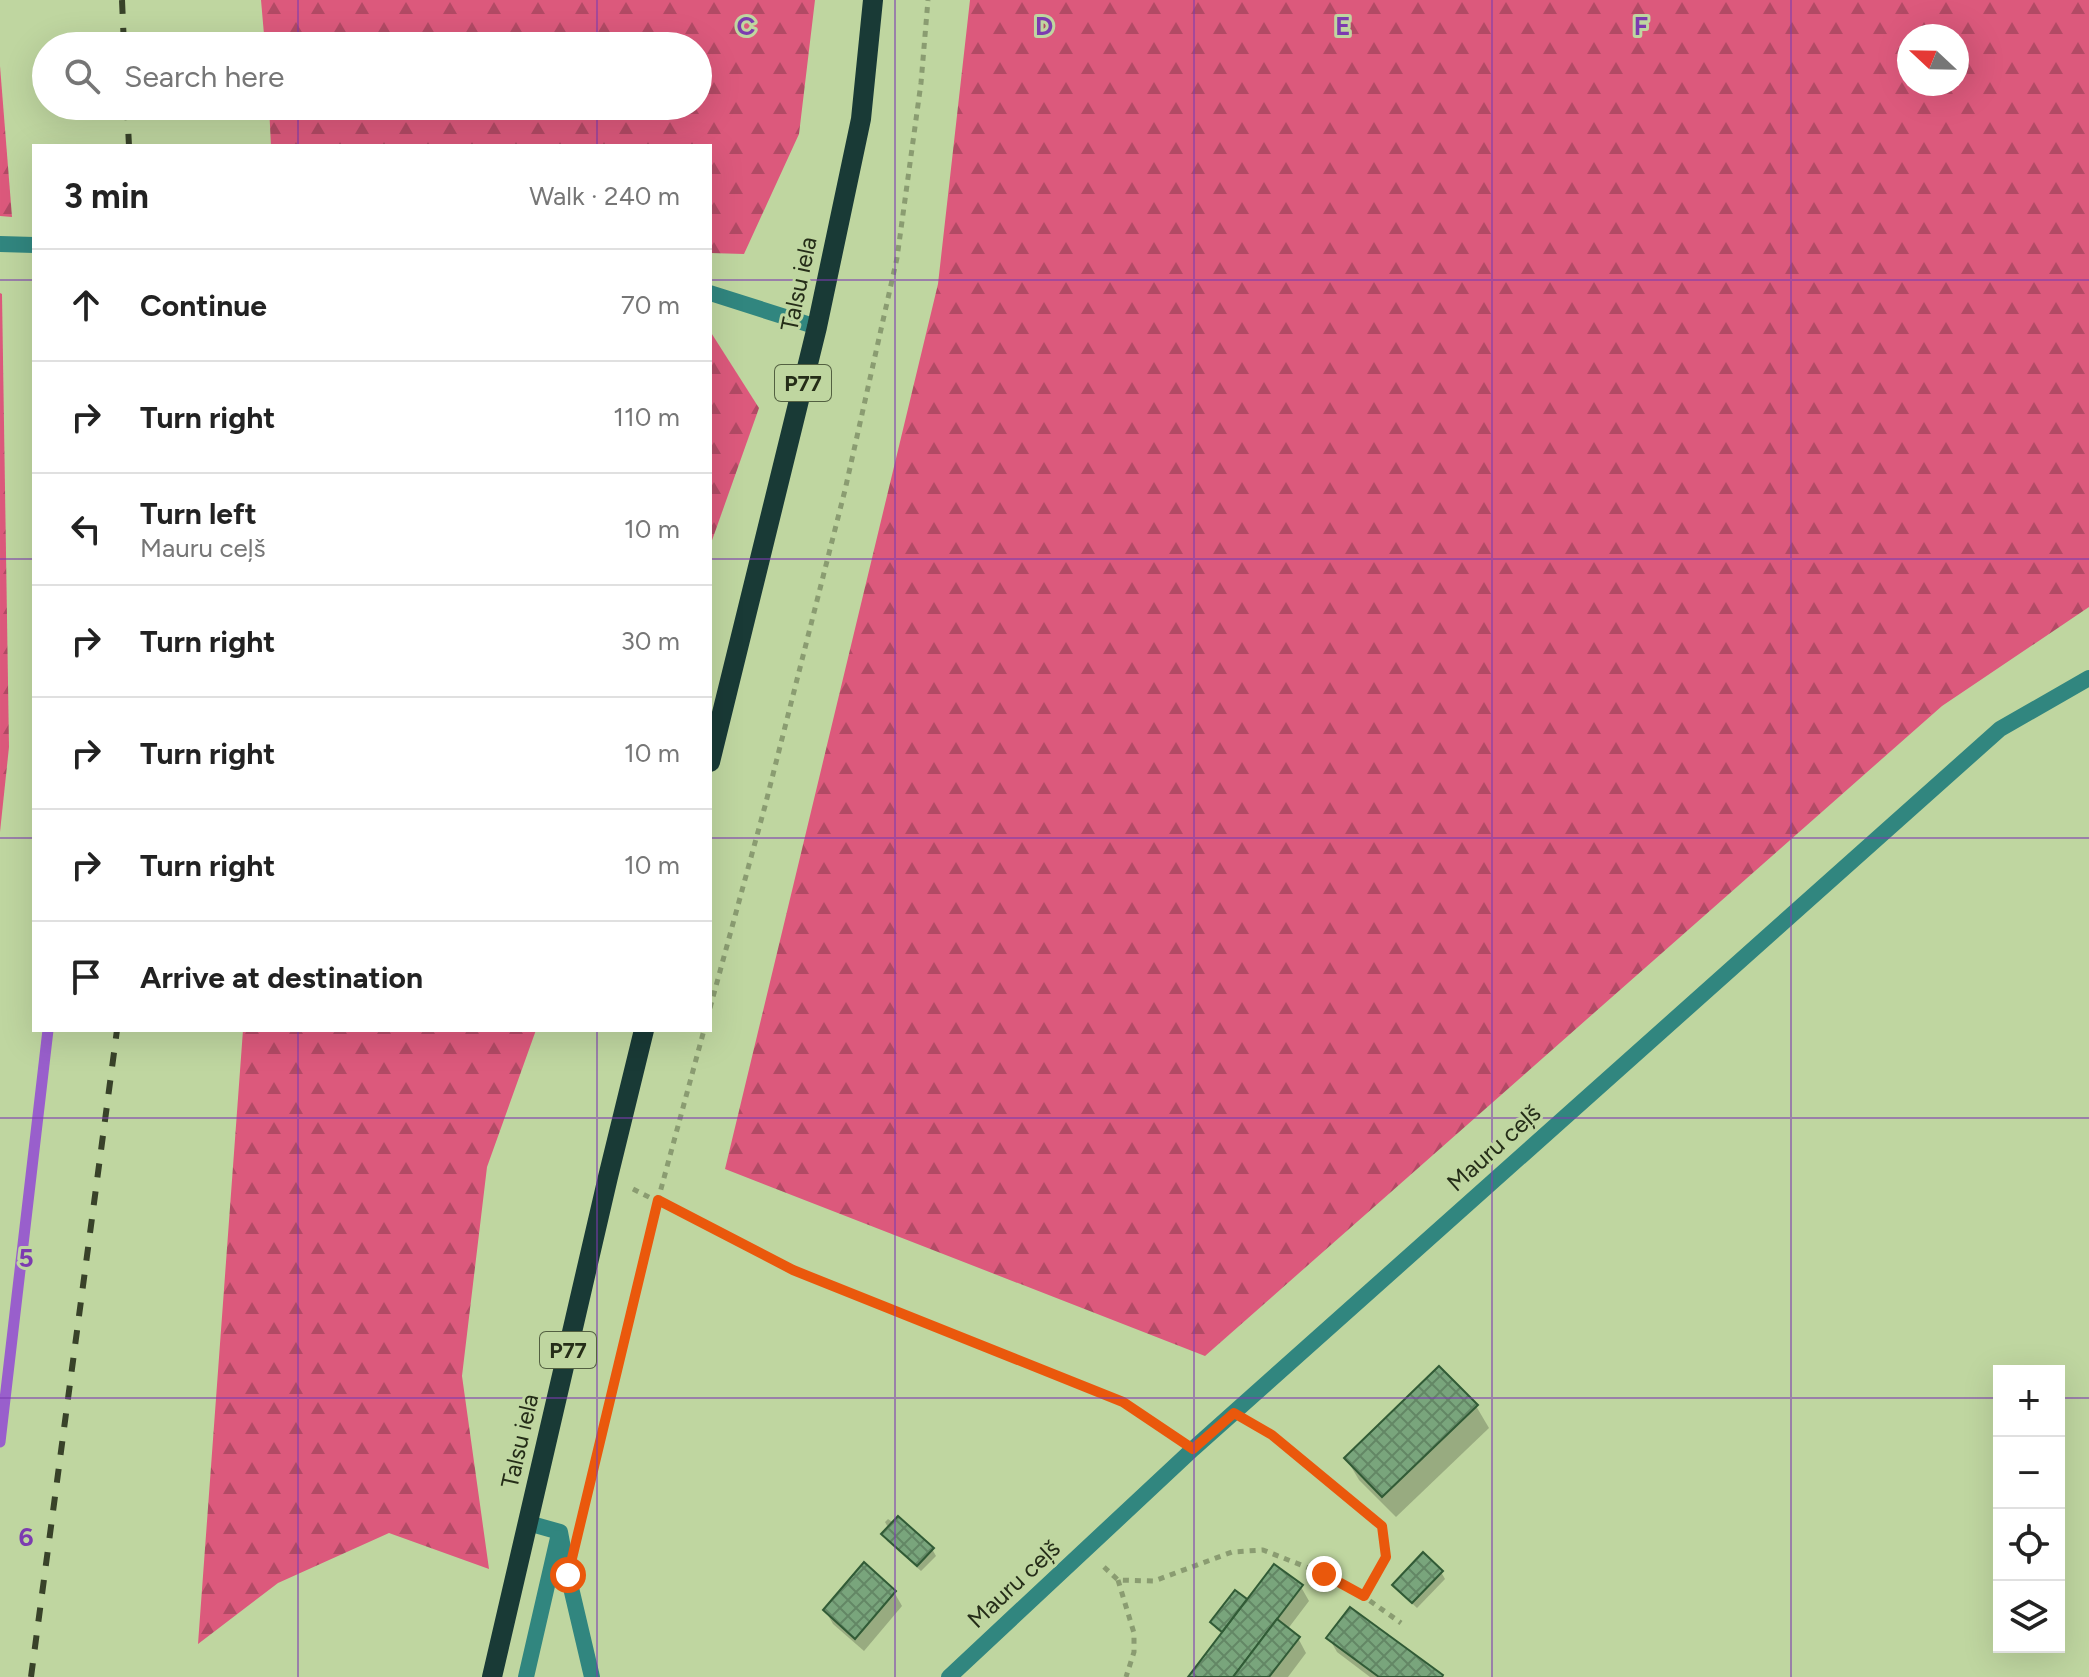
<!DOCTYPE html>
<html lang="en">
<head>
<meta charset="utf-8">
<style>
  :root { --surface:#fff; --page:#f2f2f2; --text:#222; --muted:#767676; --line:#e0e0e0 }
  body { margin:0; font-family:Figtree,sans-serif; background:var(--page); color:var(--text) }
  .controls { position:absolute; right:24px; bottom:24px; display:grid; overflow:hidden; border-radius:0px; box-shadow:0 8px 32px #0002 }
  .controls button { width:72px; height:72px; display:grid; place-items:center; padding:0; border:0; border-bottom:2px solid var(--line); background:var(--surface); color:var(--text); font:40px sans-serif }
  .compass { position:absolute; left:1897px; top:24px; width:72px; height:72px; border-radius:50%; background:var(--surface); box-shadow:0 8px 32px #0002; rotate:292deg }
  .stop { position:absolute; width:24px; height:24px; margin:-18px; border:6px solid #ea580c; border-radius:50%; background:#fff }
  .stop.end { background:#ea580c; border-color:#fff; box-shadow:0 2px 8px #0008 }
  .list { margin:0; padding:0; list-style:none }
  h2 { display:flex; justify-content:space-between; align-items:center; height:104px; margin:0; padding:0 32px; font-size:34px }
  h2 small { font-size:26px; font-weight:400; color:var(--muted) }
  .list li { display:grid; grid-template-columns:52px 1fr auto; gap:24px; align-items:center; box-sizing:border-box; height:112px; padding:0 32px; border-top:2px solid var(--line) }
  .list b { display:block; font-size:30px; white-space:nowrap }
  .list p { margin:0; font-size:26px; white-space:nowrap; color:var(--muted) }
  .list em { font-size:26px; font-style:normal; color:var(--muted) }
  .icon { flex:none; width:44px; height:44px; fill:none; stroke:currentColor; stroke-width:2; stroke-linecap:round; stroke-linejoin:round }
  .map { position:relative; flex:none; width:2089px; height:1677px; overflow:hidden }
  .search { position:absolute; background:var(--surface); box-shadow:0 8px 32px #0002; left:32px; top:32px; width:680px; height:88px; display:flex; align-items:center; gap:20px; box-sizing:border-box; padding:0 28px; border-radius:44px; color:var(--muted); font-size:30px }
  .panel { position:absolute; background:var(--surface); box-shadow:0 8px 32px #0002; left:32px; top:144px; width:680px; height:888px; border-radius:0px }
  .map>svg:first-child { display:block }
  .forest { fill:url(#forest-firs); fill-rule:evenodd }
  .shadow { fill:#0003 }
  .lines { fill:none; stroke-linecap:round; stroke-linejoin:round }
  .stream { stroke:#995fcc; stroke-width:11 }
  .building { fill:url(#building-cross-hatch); stroke:#315b36; stroke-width:2 }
  .path { stroke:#8a9c71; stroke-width:5; stroke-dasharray:6 6; stroke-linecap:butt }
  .lane { stroke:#31867f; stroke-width:16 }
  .street { stroke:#31867f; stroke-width:16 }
  .primary { stroke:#193a36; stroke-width:20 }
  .rail { stroke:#384229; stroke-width:6; stroke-dasharray:14 14; stroke-linecap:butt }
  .route { stroke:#ea580c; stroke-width:10 }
  .grid { fill:none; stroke:#7c3bb0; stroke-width:2; stroke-opacity:0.55 }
  .labels { text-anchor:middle; stroke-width:6; stroke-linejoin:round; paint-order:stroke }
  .shield { fill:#bfd6a0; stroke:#536041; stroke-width:2 }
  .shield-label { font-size:22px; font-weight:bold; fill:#252d18 }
  .street-label { font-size:24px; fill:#252d18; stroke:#bfd6a0 }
  .grid-label { font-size:26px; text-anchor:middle; font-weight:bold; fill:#7c3bb0; stroke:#bfd6a0; stroke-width:6; stroke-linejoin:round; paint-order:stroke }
</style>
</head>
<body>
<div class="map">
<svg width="2089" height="1677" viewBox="0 0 2089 1677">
  <defs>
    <pattern id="forest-firs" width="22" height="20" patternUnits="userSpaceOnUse" patternTransform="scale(2)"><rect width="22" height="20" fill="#dc597c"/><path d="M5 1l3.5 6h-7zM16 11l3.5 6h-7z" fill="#b24a65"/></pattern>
    <pattern id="building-cross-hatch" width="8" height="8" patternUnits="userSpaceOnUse" patternTransform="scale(2)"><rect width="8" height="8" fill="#79a57c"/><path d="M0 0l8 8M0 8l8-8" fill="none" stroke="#638765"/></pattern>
  </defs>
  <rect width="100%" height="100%" fill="#bfd6a0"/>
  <g class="forest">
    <polygon points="261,0 815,0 799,134 744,254 710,253 710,146 271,146 269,106 698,106 698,46 265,46"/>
    <path d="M 970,0 L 2089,0 L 2089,607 L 1942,706 L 1205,1356 L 725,1169 L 938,284 ZM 1909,36 L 1957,36 L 1957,84 L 1909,84 Z"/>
    <polygon points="0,66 12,217 0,216"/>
    <polygon points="0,293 2,294 9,747 0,832"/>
    <polygon points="710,331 759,408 710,546"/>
    <polygon points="243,1030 536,1030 487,1167 462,1376 489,1569 389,1533 278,1583 198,1644"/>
  </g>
  <g class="shadow">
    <polygon points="1476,1406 1489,1428 1396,1517 1359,1480 1346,1458"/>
    <polygon points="888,1519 932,1549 936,1556 921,1571 887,1541 884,1534 889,1529 885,1522"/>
    <polygon points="1441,1572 1445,1579 1417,1608 1399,1591 1395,1585"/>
    <polygon points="1301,1587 1309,1601 1287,1630 1298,1638 1306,1653 1288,1677 1191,1677 1223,1634 1216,1629 1212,1623 1235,1593 1248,1602"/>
    <polygon points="894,1592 902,1606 864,1651 833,1624 825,1610"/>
    <polygon points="1329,1638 1442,1677 1370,1677 1337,1652"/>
  </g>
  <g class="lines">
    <polyline class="stream" points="0,1442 48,1030"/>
  </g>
  <g class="building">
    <polygon points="1439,1366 1478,1405 1382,1497 1344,1458"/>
    <polygon points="898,1516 934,1548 917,1566 881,1534"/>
    <polygon points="1423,1552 1443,1571 1412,1603 1392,1585"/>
    <polygon points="864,1562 896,1591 855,1639 823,1610"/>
    <polygon points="1274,1564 1303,1585 1233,1677 1188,1677"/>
    <polygon points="1235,1590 1247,1599 1222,1632 1210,1622"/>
    <polygon points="1350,1607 1443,1675 1442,1677 1379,1677 1326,1638"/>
    <polygon points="1277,1619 1300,1637 1269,1677 1233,1677"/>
  </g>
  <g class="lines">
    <g class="path">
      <polyline points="710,1008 765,806 845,490 897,258 921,83 928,0"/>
      <polyline points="633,1189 793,1270 1123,1402 1172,1435"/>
      <polyline points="1256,1425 1272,1435 1382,1526 1386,1557 1364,1596"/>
      <polyline points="581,1516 658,1200 704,1030"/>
      <polyline points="1104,1567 1118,1580 1154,1581 1232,1552 1263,1550 1324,1574 1359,1593 1401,1623"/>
      <polyline points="1118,1580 1134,1633 1134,1652 1126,1677"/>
    </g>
    <g class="lane">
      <polyline points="528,1523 560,1532 568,1575 592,1677"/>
      <polyline points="526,1677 558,1538"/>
    </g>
    <g class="street">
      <polyline points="0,244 34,245"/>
      <polyline points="710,293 817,327"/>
      <polyline points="949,1677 1193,1449 2000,729 2089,678"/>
    </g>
    <g class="primary">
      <polyline points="710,762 817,327 861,119 873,0"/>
      <polyline points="492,1677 608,1177 644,1030"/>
    </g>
    <g class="rail">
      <polyline points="122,0 124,46"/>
      <polyline points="127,106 129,146"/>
      <polyline points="31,1677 117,1030"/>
    </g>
  </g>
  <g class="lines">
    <polyline class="route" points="568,1575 658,1200 793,1270 1123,1402 1193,1449 1234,1413 1272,1435 1382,1526 1386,1557 1364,1596 1324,1574"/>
  </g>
  <path class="grid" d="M 298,0 L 298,46M 597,0 L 597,46M 895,0 L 895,1677M 1194,0 L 1194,1677M 1492,0 L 1492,1677M 1791,0 L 1791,1677M 298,106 L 298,146M 597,106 L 597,146M 0,280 L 34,280M 710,280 L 2089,280M 0,559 L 34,559M 710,559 L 2089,559M 0,838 L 34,838M 710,838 L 2089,838M 298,1030 L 298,1677M 597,1030 L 597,1677M 0,1118 L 2089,1118M 0,1398 L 1999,1398M 2059,1398 L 2089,1398"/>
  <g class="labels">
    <g class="shield">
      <rect x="775" y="365" width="56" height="36" rx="6"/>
      <rect x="540" y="1332" width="56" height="36" rx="6"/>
    </g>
    <g class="shield-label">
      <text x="803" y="391">P77</text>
      <text x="568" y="1358">P77</text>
    </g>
    <g class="street-label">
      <text transform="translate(799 284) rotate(-78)" y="8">Talsu iela</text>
      <text transform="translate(1494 1148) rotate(-42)" y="8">Mauru ceļš</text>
      <text transform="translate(520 1441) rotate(-77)" y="8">Talsu iela</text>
      <text transform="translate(1014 1584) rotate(-43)" y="8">Mauru ceļš</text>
    </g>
  </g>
  <g class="grid-label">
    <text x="746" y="35">C</text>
    <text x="1044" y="35">D</text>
    <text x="1343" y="35">E</text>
    <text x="1641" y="35">F</text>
    <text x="26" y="1267">5</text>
    <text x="26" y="1546">6</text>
  </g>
</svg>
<div class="controls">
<button>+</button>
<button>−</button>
<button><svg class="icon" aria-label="locate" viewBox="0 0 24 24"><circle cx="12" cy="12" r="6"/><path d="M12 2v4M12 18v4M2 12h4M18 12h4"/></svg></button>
<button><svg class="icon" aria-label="layers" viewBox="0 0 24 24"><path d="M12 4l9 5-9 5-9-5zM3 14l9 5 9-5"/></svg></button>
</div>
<svg class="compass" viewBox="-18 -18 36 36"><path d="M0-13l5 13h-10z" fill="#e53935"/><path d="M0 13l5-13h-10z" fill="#767676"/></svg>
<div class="stop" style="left:568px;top:1575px"></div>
<div class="stop end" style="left:1324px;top:1574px"></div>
<div class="search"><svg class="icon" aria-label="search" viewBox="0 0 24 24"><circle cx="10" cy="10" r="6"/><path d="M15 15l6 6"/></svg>Search here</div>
<section class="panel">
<h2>3 min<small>Walk · 240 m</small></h2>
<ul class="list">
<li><svg class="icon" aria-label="ahead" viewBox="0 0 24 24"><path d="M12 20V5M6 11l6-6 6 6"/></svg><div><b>Continue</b></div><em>70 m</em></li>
<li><svg class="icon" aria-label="right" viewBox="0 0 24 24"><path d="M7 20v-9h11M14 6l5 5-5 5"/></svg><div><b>Turn right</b></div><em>110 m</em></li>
<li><svg class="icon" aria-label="left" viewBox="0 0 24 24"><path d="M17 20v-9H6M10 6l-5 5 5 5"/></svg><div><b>Turn left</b><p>Mauru ceļš</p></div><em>10 m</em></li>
<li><svg class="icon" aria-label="right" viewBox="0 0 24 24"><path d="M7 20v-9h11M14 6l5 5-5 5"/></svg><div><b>Turn right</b></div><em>30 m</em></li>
<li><svg class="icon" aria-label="right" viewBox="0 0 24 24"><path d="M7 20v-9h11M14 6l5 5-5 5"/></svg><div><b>Turn right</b></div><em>10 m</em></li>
<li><svg class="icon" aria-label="right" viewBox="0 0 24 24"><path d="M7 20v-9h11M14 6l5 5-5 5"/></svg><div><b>Turn right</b></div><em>10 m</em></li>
<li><svg class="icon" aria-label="arrive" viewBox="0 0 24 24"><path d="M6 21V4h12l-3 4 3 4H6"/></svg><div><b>Arrive at destination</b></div></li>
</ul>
</section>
</div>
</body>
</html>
